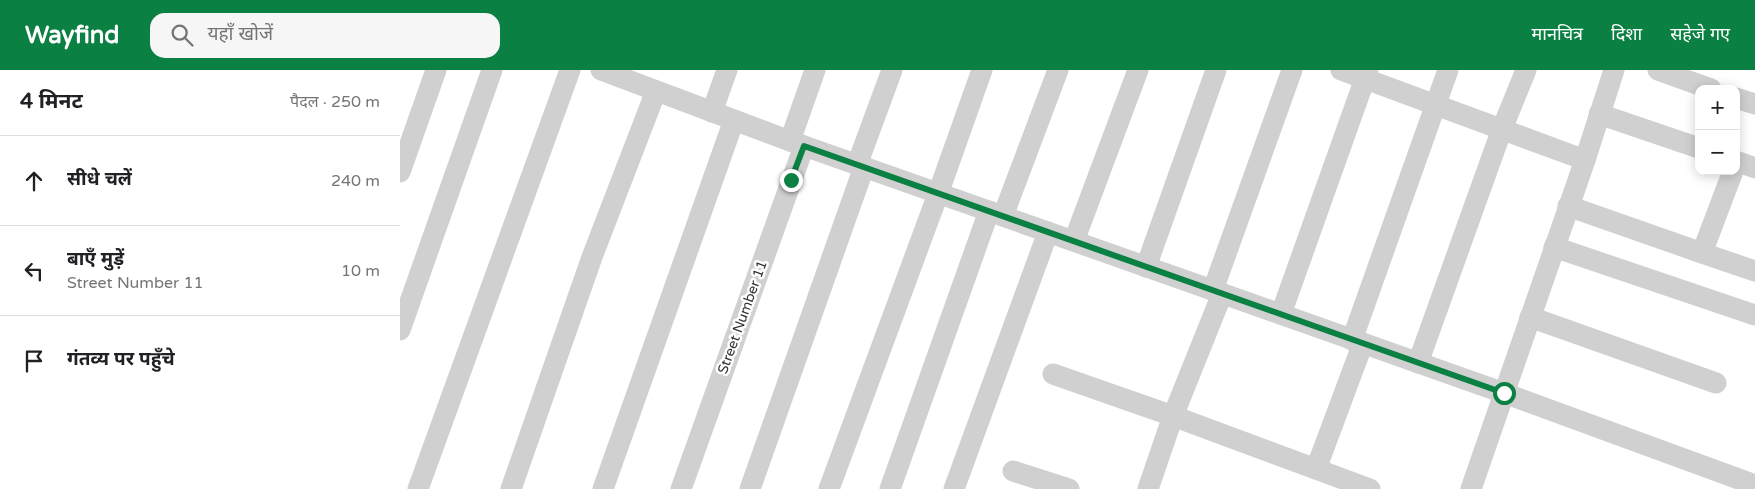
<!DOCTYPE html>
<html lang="hi">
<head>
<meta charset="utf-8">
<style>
  :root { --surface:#fff; --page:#f6f6f6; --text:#202124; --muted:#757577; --line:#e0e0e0; --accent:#0b8043 }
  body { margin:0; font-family:"Varela Round","Noto Sans Devanagari",sans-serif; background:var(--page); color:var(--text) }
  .controls { position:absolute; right:15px; top:15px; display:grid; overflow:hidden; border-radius:10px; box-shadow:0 2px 12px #0003 }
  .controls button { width:45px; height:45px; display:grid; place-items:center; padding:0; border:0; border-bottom:1px solid var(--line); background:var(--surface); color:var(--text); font:25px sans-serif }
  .stop { position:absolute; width:15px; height:15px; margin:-11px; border:4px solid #0b8043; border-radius:50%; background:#fff }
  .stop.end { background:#0b8043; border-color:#fff; box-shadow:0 1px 5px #0008 }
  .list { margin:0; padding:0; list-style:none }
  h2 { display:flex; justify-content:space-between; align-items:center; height:65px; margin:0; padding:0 20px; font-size:21px }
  h2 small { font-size:16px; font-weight:400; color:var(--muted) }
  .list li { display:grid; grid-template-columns:32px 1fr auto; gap:15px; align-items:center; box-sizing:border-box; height:90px; padding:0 20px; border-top:1px solid var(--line) }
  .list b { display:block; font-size:19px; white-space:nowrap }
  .list p { margin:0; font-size:16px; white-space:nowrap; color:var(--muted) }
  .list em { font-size:16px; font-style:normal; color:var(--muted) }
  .icon { flex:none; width:28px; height:28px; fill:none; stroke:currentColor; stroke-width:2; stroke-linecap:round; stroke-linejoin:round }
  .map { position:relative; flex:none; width:1355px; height:419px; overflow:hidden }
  header { display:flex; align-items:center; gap:30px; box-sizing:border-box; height:70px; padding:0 25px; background:var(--accent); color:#fff }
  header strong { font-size:24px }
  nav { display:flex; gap:28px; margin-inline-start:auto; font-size:18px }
  .search { width:350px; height:45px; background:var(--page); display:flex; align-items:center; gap:12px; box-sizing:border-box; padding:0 18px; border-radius:15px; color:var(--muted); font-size:19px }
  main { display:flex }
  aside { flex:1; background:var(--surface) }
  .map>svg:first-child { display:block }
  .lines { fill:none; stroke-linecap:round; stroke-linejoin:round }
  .minor { stroke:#d0d0d0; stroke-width:21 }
  .route { stroke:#0b8043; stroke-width:6 }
  .labels { text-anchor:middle; stroke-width:5; stroke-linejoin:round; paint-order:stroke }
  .street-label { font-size:14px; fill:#333; stroke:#fff }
</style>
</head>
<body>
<header>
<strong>Wayfind</strong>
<div class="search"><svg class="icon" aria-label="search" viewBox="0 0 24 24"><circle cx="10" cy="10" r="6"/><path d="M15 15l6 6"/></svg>यहाँ खोजें</div>
<nav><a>मानचित्र</a><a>दिशा</a><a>सहेजे गए</a></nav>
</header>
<main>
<aside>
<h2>4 मिनट<small>पैदल · 250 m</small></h2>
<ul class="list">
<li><svg class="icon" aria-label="ahead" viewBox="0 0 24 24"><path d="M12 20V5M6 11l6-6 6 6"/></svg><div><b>सीधे चलें</b></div><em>240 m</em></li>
<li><svg class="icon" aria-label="left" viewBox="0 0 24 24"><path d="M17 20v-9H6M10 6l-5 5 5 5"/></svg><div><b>बाएँ मुड़ें</b><p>Street Number 11</p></div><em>10 m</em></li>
<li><svg class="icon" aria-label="arrive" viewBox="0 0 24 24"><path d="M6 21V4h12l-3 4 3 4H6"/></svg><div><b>गंतव्य पर पहुँचे</b></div></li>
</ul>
</aside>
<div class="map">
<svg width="1355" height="419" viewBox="0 0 1355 419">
  <rect width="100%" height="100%" fill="#fff"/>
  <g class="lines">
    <g class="minor">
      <polyline points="201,0 390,71 1104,323 1355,415"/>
      <polyline points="941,0 1185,90"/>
      <polyline points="1258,0 1311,19"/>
      <polyline points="1336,28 1355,34"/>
      <polyline points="312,42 327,0"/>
      <polyline points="1199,44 1299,78"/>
      <polyline points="390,71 415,0"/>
      <polyline points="1336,91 1355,98"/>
      <polyline points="457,95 492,0"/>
      <polyline points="1333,101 1302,183 1355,201"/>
      <polyline points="0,102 36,0"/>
      <polyline points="1168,136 1302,183"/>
      <polyline points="603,146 658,0"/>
      <polyline points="674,171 738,0"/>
      <polyline points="1154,177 1355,245"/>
      <polyline points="746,197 816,0"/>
      <polyline points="813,220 892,0"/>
      <polyline points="881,244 968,0"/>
      <polyline points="1130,247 1316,313"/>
      <polyline points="0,260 92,0"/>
      <polyline points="952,270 1048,0"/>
      <polyline points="1018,293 1102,59 1126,0"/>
      <polyline points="653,304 773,346 970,419"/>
      <polyline points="916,399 963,273"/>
      <polyline points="613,401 669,419"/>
      <polyline points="18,419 170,0"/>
      <polyline points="111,419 192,187 256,21"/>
      <polyline points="203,419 334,50"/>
      <polyline points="281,419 404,76"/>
      <polyline points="350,419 464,97"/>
      <polyline points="429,419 538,124 582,0"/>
      <polyline points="490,419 589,141"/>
      <polyline points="554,419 648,162"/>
      <polyline points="748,419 773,346 822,224"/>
      <polyline points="1071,419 1185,90 1214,0"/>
    </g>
  </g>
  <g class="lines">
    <polyline class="route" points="391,110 404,76 1104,323"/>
  </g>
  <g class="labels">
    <g class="street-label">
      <text transform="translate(342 247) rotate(-70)" y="5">Street Number 11</text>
    </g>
  </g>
</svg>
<div class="controls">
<button>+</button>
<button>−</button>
</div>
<div class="stop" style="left:1104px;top:323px"></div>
<div class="stop end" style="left:391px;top:110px"></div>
</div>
</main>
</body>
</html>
